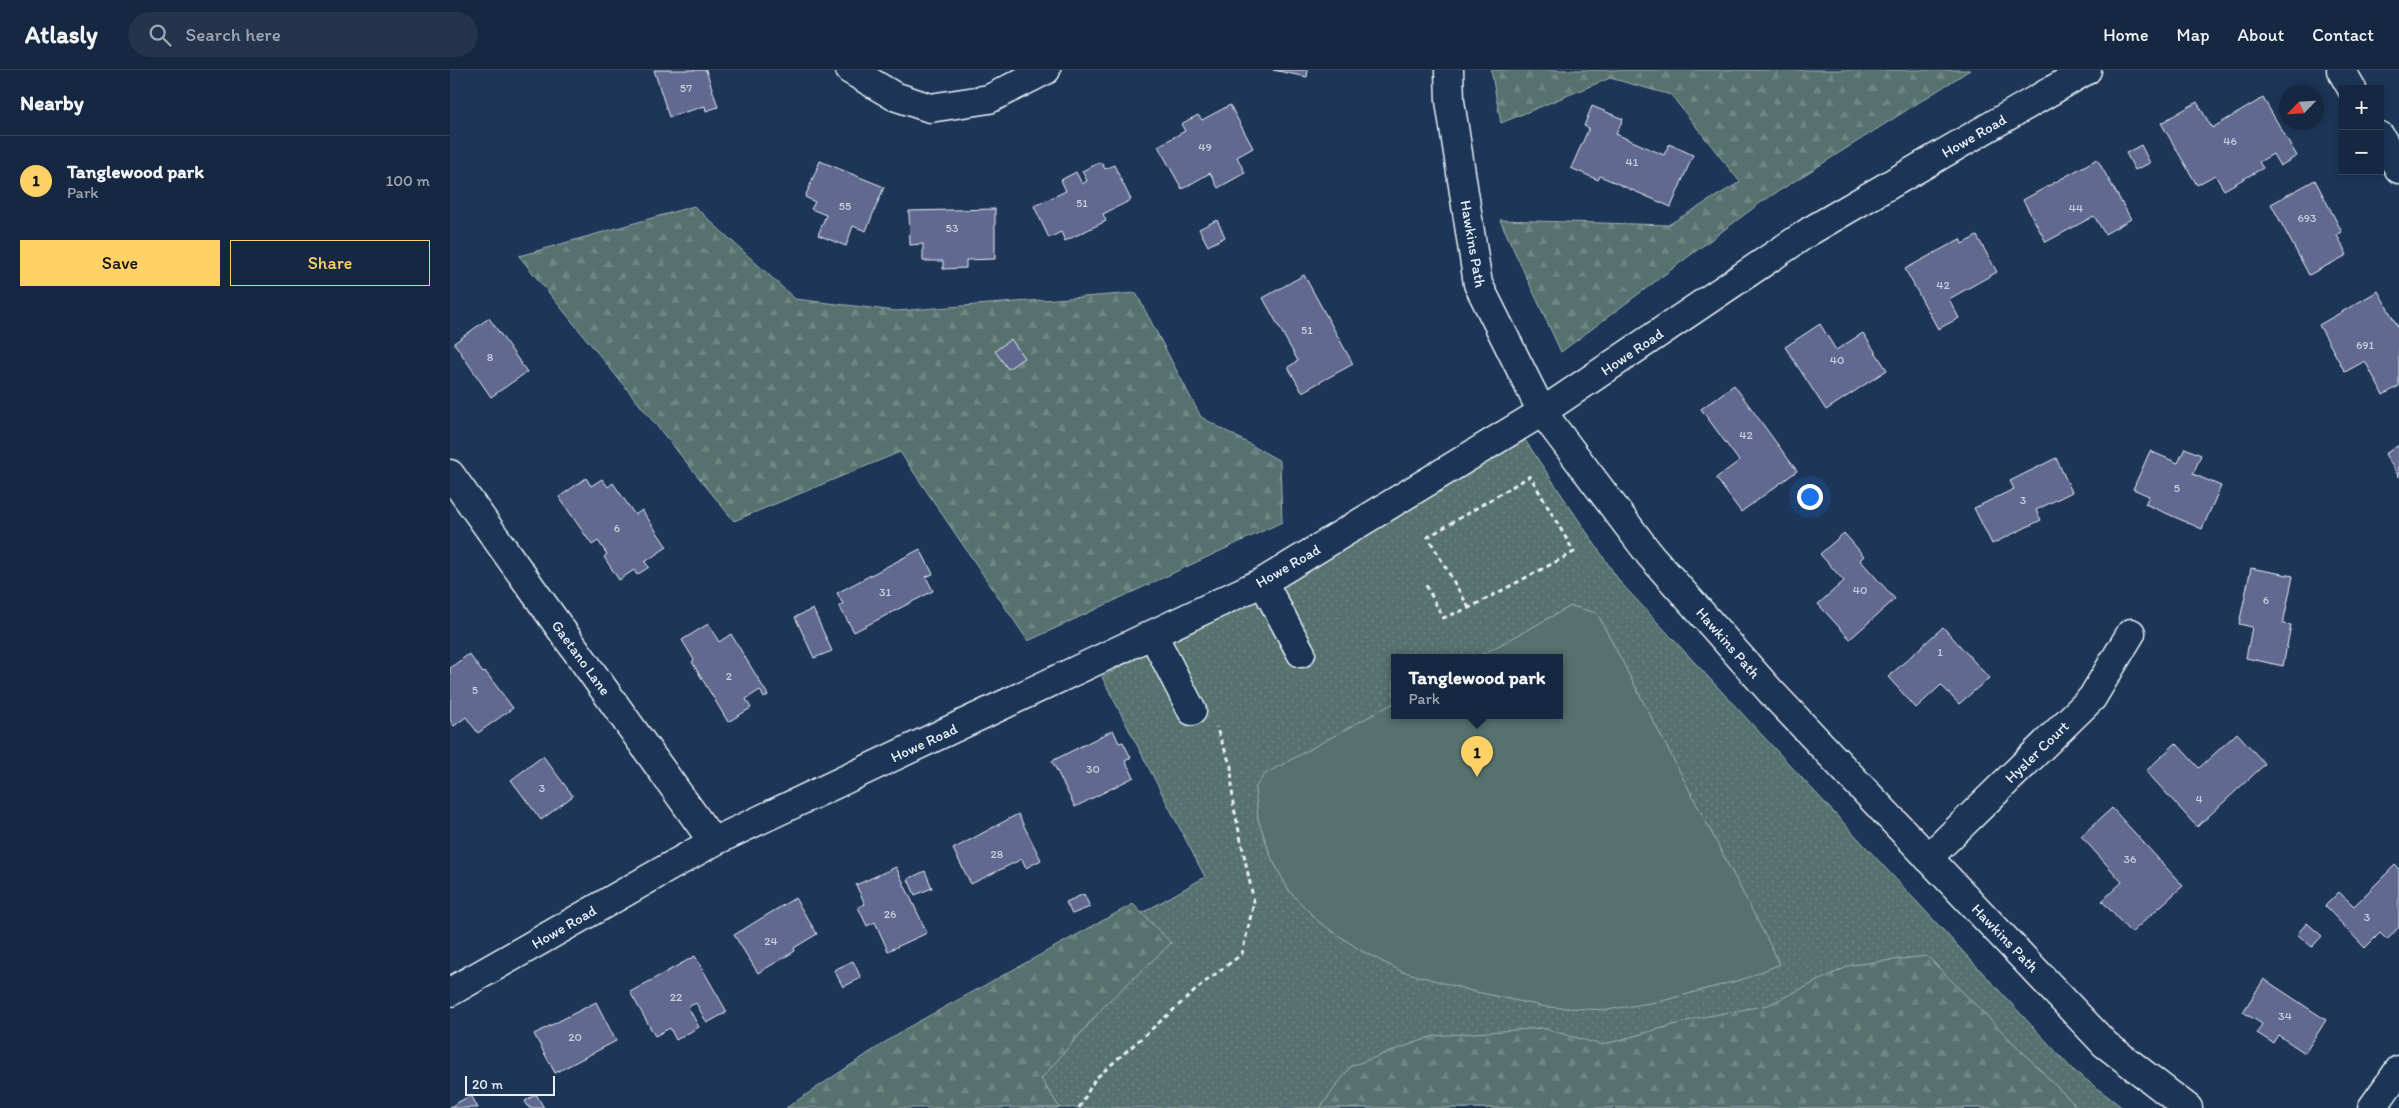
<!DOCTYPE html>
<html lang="en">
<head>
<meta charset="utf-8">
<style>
  :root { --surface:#162841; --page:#23344c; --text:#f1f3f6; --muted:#9ea6b1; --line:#35445a; --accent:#ffd166 }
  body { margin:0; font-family:Itim,sans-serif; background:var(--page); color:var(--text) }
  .controls { position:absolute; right:15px; top:15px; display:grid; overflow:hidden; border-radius:0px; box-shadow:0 2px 8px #0003 }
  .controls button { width:45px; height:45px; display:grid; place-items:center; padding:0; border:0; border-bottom:1px solid var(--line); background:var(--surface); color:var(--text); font:25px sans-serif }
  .compass { position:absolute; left:1829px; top:15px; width:45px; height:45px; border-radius:50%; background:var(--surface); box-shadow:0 2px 8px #0003; rotate:245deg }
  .scale { position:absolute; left:15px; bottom:12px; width:90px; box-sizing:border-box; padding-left:5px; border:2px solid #e8f1f8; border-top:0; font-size:14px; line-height:18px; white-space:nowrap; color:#e8f1f8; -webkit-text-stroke:4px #1d3557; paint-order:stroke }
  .you { position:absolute; left:1359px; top:426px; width:18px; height:18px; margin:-12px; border:4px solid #fff; border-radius:50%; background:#1a73e8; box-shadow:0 0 0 8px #1a73e833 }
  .badge { display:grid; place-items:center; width:32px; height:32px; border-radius:50%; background:var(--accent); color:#111; font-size:16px; font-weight:700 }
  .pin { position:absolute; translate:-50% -41px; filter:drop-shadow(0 1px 2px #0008) }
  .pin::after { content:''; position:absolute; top:26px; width:18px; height:15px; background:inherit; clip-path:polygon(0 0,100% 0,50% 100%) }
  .popup { position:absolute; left:941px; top:584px; width:172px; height:65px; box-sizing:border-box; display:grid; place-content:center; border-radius:0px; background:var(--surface); filter:drop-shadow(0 1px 4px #0005); font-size:16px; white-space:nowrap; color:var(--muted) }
  .popup b { font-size:19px; color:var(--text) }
  .popup::after { content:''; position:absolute; left:50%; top:100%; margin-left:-10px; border:10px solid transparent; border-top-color:var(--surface) }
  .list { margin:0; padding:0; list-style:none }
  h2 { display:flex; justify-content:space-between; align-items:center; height:65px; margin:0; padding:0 20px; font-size:21px }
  h2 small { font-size:16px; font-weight:400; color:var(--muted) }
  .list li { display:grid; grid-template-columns:32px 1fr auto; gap:15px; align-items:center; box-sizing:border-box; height:90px; padding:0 20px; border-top:1px solid var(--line) }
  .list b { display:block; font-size:19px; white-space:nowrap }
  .list p { margin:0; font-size:16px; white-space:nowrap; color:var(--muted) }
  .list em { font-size:16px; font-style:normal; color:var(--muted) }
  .actions { display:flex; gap:10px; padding:15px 20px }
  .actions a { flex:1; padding:11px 0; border:1px solid var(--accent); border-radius:0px; text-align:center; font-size:18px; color:var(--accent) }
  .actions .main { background:var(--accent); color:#111 }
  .icon { flex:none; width:28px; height:28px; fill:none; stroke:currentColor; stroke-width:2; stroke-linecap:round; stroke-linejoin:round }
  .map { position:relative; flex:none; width:1949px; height:1038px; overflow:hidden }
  header { display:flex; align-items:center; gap:30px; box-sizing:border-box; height:70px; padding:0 25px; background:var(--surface); border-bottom:1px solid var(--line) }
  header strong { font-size:24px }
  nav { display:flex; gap:28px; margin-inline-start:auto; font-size:18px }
  .search { width:350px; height:45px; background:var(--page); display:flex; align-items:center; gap:12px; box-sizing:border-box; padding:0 18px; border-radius:28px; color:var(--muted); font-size:19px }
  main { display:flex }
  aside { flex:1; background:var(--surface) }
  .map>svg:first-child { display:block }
  .grass { fill:url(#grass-dots); stroke:#a0b1b3; fill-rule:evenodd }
  .forest { fill:url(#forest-firs); stroke:#a0b1b3 }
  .pitch { fill:#57716e; stroke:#a0b1b3 }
  .building { fill:#626990; stroke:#e8f1f8 }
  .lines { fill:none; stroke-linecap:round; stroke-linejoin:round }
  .minor-casing { stroke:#e8f1f8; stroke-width:31 }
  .path { stroke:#e8f1f8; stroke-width:3; stroke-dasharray:5 4; stroke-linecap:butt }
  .minor { stroke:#1d3557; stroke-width:28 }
  .labels { text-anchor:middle; stroke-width:5; stroke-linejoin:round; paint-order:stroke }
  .number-label { font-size:12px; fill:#c6cfde }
  .street-label { font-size:15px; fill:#e8f1f8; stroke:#1d3557 }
</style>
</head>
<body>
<header>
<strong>Atlasly</strong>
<div class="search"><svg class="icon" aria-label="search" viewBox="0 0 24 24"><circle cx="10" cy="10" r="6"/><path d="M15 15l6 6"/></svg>Search here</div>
<nav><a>Home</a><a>Map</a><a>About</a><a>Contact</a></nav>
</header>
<main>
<aside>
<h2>Nearby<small></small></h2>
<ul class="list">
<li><span class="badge">1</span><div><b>Tanglewood park</b><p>Park</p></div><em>100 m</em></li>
</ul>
<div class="actions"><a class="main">Save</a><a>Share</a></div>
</aside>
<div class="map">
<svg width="1949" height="1038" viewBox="0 0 1949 1038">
  <defs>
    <pattern id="grass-dots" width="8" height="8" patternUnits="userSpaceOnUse" patternTransform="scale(1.25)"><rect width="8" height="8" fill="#57716e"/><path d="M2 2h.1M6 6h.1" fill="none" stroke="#6f8683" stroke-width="1.8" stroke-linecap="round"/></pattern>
    <pattern id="forest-firs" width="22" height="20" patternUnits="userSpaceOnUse" patternTransform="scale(1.25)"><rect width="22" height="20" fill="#57716e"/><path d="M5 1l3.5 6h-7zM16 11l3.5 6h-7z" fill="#6f8683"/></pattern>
  </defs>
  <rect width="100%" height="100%" fill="#1d3557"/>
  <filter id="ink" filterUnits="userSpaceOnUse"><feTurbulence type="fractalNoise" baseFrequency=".02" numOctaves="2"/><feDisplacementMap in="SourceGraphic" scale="10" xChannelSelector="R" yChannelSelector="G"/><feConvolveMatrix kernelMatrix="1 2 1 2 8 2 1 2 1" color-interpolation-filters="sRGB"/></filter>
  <g filter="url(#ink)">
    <path class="grass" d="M 1075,370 L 1170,512 L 1622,999 L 1673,1038 L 570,1038 L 497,955 L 755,807 L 652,607 ZM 944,588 L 1110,588 L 1110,646 L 944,646 Z"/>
    <g class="forest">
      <polygon points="1041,0 1520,0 1310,133 1111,282 1050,150 1218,155 1290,112 1221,25 1160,8 1051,53"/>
      <polygon points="244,136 345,229 446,241 686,223 751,347 830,391 832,452 578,571 450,382 284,451 69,186"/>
      <polygon points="683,834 721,873 656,934 591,1009 610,1038 336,1038 455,959"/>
      <polygon points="1477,886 1628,1038 870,1038 901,996 984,966 1092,958 1152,975 1248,948 1318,935 1401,895"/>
    </g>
    <polygon class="pitch" points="1121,536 1147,543 1330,894 1294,909 1252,920 1212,931 1157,940 1096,937 1022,921 951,901 910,880 869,852 839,821 821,787 808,749 805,718 815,704 944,633 944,646 1110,646 1110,588 1026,588"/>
    <g class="building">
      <polygon points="204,0 256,0 268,37 256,41 255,36 219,47"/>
      <polygon points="823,0 858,0 857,7"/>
      <polygon points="1813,28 1847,86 1830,96 1823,84 1809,92 1813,98 1774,120 1765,105 1747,115 1711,53 1747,32 1762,58"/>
      <polygon points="780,35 803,78 787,87 795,103 768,118 760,103 732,119 708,76 735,61 731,54 748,45 752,50"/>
      <polygon points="1142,36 1173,49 1166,64 1214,85 1219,74 1243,85 1221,137 1150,106 1148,110 1121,98 1139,58 1134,56"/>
      <polygon points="1691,75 1700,93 1685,100 1676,83"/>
      <polygon points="1647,89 1681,149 1655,164 1644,146 1596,172 1573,130"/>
      <polygon points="370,91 434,117 416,161 403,156 396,176 368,165 376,145 361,139 365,132 355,127"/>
      <polygon points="651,92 655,99 664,95 681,130 653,144 656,151 615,171 611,162 599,168 584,136 616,121 611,110 626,102 632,114 637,111 632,101"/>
      <polygon points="1865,110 1892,162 1887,165 1897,185 1859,205 1821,134"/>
      <polygon points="545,139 545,189 516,190 516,198 493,199 493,191 473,191 473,174 460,175 459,141"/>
      <polygon points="767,150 775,167 758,176 749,159"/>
      <polygon points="1527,166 1547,202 1499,229 1509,248 1488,259 1455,199 1510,169 1512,174"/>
      <polygon points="854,205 903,294 852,322 838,297 848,291 813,228"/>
      <polygon points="1928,221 1949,259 1949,316 1933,325 1915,291 1895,302 1869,255"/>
      <polygon points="39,248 77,302 41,327 4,273"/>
      <polygon points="1370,254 1386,280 1413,263 1437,300 1376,340 1335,277"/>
      <polygon points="561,269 574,288 558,299 545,281"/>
      <polygon points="1284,315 1347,401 1291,442 1266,408 1289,391 1251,339"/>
      <polygon points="1949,375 1949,407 1935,384"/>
      <polygon points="1735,378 1751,385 1743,404 1771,416 1752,459 1695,434 1699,426 1683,419 1700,381 1728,393"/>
      <polygon points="1606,388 1622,422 1586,440 1591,450 1542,474 1524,438 1564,419 1560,411"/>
      <polygon points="136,408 141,416 152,409 158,417 163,413 185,445 192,440 217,477 195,492 199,497 187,505 184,500 169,510 154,487 157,484 148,471 142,475 109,427"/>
      <polygon points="1394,463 1414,486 1410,490 1445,529 1400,569 1368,534 1394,511 1370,484"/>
      <polygon points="470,479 483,504 476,507 483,521 404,562 389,536 393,534 387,523"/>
      <polygon points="1801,498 1843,506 1833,554 1841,555 1833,596 1796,588 1802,557 1789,554"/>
      <polygon points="363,539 382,581 364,588 345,547"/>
      <polygon points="258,554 269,572 281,564 318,625 314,628 310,620 296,629 301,638 278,652 242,592 244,590 232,570"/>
      <polygon points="1493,557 1539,608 1509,634 1491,615 1466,638 1438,607"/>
      <polygon points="19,584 33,603 35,601 63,638 28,663 16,647 4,656 0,650 0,598"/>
      <polygon points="663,660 669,673 673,672 681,688 675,691 684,707 625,737 602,691"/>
      <polygon points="1787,663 1815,694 1747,757 1696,701 1726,673 1749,698"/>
      <polygon points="93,686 123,726 91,750 61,710"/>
      <polygon points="1662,738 1733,816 1681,863 1652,831 1672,812 1631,766"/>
      <polygon points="568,744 591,790 576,798 572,789 521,814 503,779"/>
      <polygon points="1945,795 1949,799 1949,857 1937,870 1930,863 1915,878 1875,836 1889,822 1904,836"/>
      <polygon points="446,797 477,863 438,881 425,852 417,856 408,837 415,834 406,815"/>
      <polygon points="475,801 482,818 465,825 458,809"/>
      <polygon points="634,824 640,837 622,844 616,832"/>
      <polygon points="345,828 367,864 344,878 345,881 308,903 284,865"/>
      <polygon points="1857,853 1872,866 1862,877 1847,864"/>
      <polygon points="245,886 277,942 257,953 246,933 238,937 249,957 226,970 220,958 205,966 180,922"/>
      <polygon points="403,891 411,908 393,917 384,900"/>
      <polygon points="1814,909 1876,950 1855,983 1828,965 1823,973 1807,963 1812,954 1793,942"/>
      <polygon points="146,932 166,971 105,1003 84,964"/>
      <polygon points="86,1024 94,1038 79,1038 75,1031"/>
      <polygon points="21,1025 28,1038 0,1038 0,1037"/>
    </g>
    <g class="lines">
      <g class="minor-casing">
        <g id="minor">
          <polyline points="400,0 444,26 480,38 539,29 596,0"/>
          <polyline points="999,0 1000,31 1028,214 1092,342 1200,485 1322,623 1655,974 1738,1038"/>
          <polyline points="1891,0 1902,19"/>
          <polyline points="1930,66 1949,99"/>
          <polyline points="0,404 263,772"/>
          <polyline points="813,512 851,583"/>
          <polyline points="703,565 742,641"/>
          <polyline points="1478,788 1642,628 1681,563"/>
          <polyline points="0,922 263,772 813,512 1092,342 1360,161 1637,0"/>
          <polyline points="1922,1038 1949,1000"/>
        </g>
      </g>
      <g class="path">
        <polyline points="976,515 993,548 1019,538 1124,482 1080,406 978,467 1019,538"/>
        <polyline points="629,1038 645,1009 755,912 792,884 804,832 783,733 781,696 766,657"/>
      </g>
      <use href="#minor" class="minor"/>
    </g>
  </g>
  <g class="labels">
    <g class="number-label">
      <text x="236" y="22">57</text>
      <text x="1780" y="75">46</text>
      <text x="755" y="81">49</text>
      <text x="1182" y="96">41</text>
      <text x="632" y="137">51</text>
      <text x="395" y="140">55</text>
      <text x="1626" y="142">44</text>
      <text x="1857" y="152">693</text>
      <text x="502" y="162">53</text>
      <text x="1493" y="219">42</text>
      <text x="857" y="264">51</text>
      <text x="1915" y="279">691</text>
      <text x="40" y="291">8</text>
      <text x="1387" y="294">40</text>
      <text x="1296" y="369">42</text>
      <text x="1727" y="422">5</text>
      <text x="1573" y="434">3</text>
      <text x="167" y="462">6</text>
      <text x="1410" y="524">40</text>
      <text x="435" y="526">31</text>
      <text x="1816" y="534">6</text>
      <text x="1490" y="586">1</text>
      <text x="279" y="610">2</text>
      <text x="25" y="624">5</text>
      <text x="643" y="703">30</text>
      <text x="92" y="722">3</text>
      <text x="1749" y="733">4</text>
      <text x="547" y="788">28</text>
      <text x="1680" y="793">36</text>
      <text x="440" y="848">26</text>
      <text x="1917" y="851">3</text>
      <text x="321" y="875">24</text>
      <text x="226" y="931">22</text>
      <text x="1835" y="950">34</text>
      <text x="125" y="971">20</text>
    </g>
    <g class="street-label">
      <text transform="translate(1524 66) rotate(-30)" y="5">Howe Road</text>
      <text transform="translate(1023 174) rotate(80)" y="5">Hawkins Path</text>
      <text transform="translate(1182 282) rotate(-34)" y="5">Howe Road</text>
      <text transform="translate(838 496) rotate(-30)" y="5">Howe Road</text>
      <text transform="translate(1278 573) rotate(49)" y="5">Hawkins Path</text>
      <text transform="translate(131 588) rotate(54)" y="5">Gaetano Lane</text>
      <text transform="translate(474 673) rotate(-25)" y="5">Howe Road</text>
      <text transform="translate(1587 682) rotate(-44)" y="5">Hysler Court</text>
      <text transform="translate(114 857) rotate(-30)" y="5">Howe Road</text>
      <text transform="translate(1555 868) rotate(46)" y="5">Hawkins Path</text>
    </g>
  </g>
</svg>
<div class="controls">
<button>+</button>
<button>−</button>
</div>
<svg class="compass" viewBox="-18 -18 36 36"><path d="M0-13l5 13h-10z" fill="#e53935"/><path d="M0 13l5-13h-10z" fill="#9ea6b1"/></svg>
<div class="scale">20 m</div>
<div class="you"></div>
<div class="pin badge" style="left:1027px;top:707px">1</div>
<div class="popup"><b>Tanglewood park</b>Park</div>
</div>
</main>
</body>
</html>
